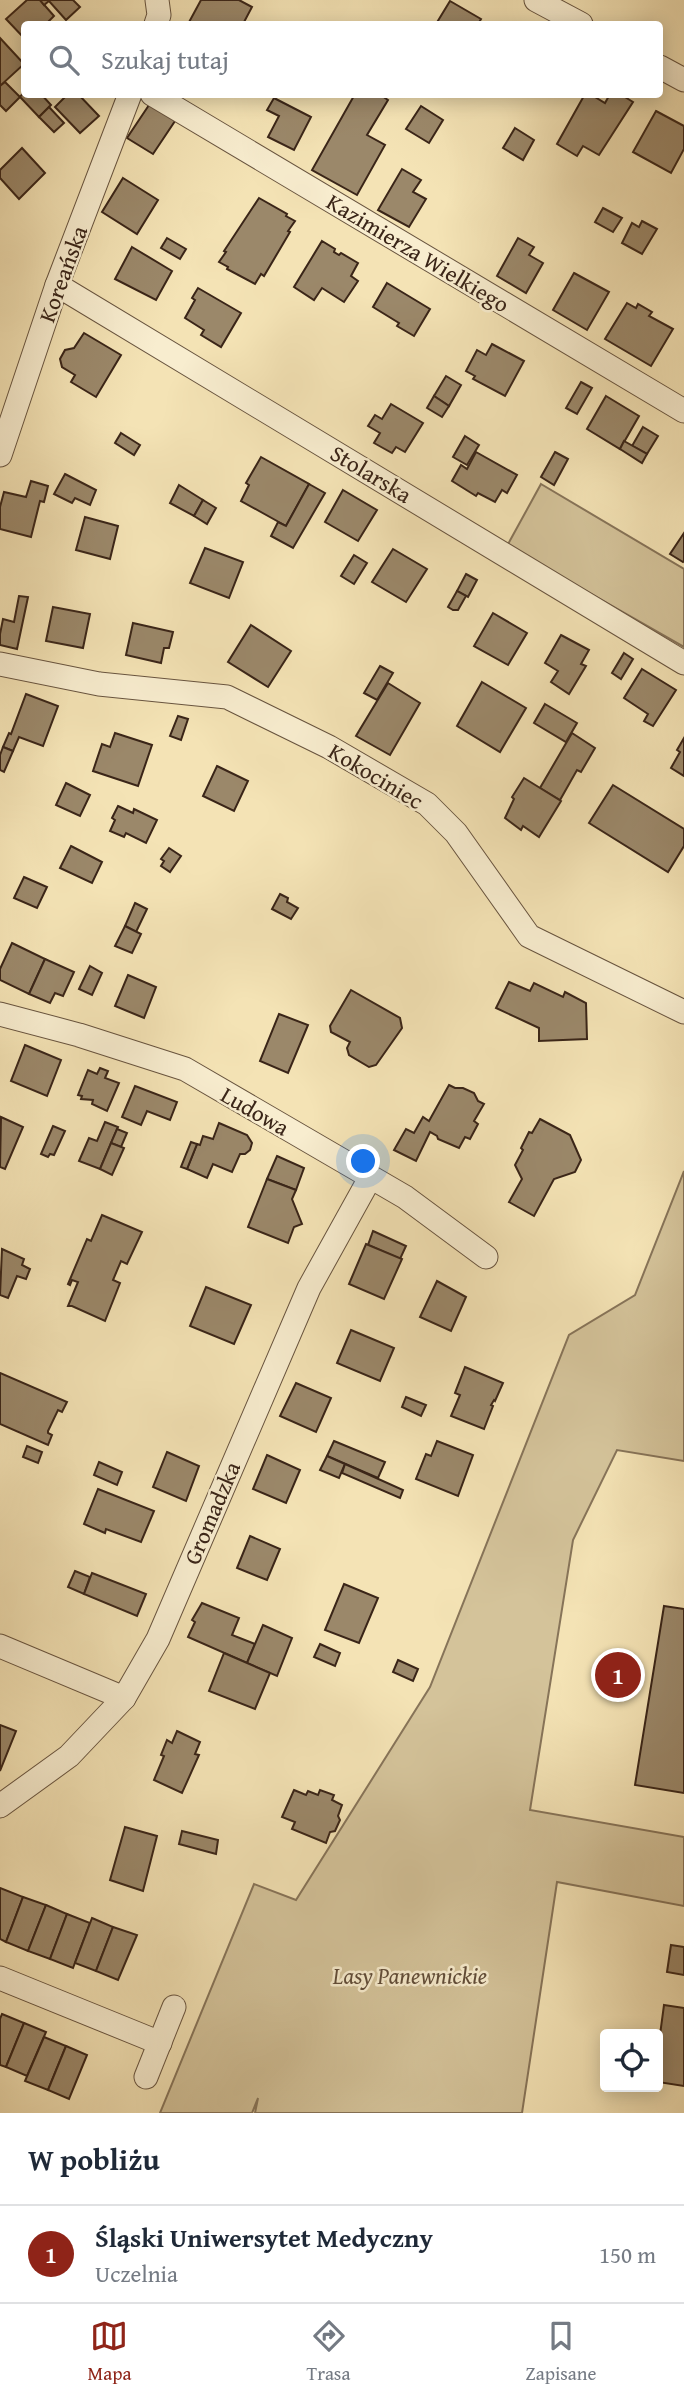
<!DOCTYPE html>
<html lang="pl">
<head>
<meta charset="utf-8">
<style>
  :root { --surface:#fff; --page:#f2f2f3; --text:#1f2937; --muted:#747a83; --line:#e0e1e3; --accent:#8f2418 }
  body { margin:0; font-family:"Gentium Book Plus",serif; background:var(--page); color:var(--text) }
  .controls { position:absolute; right:21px; bottom:21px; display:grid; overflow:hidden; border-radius:7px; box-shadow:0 4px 18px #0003 }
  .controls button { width:63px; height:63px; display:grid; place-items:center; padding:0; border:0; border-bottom:2px solid var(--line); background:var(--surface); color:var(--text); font:35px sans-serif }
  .you { position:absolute; left:364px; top:1162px; width:24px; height:24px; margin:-18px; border:5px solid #fff; border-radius:50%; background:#1a73e8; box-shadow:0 0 0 10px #1a73e833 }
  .badge { display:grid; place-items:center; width:46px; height:46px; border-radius:50%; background:var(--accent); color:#fff; font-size:23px; font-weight:700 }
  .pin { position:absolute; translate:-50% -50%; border:4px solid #fff; box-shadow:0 2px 7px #0006 }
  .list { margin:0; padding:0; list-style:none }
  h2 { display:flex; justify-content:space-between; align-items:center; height:91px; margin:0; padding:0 28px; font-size:30px }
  h2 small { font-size:23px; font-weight:400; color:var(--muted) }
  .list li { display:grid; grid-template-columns:46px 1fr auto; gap:21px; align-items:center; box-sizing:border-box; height:98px; padding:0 28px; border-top:2px solid var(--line) }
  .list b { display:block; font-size:26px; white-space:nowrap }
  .list p { margin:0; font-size:23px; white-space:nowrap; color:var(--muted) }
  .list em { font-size:23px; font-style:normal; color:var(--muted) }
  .icon { flex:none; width:38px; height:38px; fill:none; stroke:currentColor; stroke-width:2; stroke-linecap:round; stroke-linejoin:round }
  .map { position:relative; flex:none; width:684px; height:2113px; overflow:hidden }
  .search { position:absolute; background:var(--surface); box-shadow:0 4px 18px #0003; left:21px; right:21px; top:21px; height:77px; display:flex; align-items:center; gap:18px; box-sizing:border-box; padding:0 24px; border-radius:7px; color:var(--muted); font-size:26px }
  .sheet { height:189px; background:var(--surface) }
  nav { display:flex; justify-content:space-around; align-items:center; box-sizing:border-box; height:98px; border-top:2px solid var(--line); background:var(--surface); font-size:19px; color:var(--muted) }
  nav a { display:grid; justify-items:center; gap:4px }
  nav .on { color:var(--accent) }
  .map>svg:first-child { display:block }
  .green { fill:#d4c39a; stroke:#877459; stroke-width:2 }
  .building { fill:#9b886a; stroke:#3a2518; stroke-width:2 }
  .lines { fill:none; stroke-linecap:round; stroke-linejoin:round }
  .minor-casing { stroke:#68543f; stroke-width:25 }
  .minor { stroke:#f8edcf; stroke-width:23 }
  .labels { text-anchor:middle; stroke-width:5; stroke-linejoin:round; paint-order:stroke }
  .street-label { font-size:23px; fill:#3a2518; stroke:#f8edcf }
  .park-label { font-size:23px; font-style:italic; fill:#604c38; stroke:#f8edcf }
</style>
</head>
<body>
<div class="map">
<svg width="684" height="2113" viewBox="0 0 684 2113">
  <rect width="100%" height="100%" fill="#f4e3b5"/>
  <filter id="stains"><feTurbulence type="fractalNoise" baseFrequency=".00286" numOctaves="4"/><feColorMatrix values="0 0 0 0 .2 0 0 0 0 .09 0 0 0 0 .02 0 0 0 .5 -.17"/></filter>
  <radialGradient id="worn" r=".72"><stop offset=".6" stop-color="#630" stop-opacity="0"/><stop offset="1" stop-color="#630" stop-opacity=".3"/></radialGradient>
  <g class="green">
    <polygon points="541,484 684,569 684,647 507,546"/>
    <polygon points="684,1171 684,1461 617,1450 573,1540 530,1810 684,1837 684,1906 557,1882 522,2113 255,2113 258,2098 252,2113 160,2113 254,1884 296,1900 430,1687 569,1335 635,1295"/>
  </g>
  <g class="building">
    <polygon points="27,0 40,0 54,16 46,24 24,24 24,38 6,19"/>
    <polygon points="40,0 73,0 80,7 66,20 49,1 44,5"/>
    <polygon points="201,0 239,0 252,7 243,24 188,24"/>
    <polygon points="450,1 481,19 478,24 436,24"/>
    <polygon points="0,38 24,64 0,86"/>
    <polygon points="5,82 20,97 6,111 0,105 0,86"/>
    <polygon points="24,92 24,94 41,94 51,105 39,117 20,97"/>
    <polygon points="68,94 78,94 99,116 80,133 55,107"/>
    <polygon points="355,94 379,94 388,100 367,135 385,145 357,195 312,170"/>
    <polygon points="585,94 590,94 605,103 610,94 620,94 633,102 599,155 583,146 577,156 557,144"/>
    <polygon points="274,98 311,117 294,150 268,137 279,116 267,110"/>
    <polygon points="153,99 179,115 153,154 127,138"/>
    <polygon points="421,106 443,120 429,143 406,129"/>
    <polygon points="49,107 64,123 54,132 39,117"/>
    <polygon points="656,111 684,126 684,149 671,173 633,152"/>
    <polygon points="515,128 534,140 523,160 503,148"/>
    <polygon points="22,148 45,173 19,199 0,178 0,170"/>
    <polygon points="402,169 421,180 413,192 426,199 409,227 378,210"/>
    <polygon points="123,178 158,200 137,234 102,212"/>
    <polygon points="259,198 287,214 286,216 295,221 288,231 290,232 264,276 261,274 255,284 227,269 228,267 219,262 226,252 224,251"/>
    <polygon points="603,208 622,218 613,232 595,222"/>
    <polygon points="642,221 657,229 642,254 622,243 632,223 639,227"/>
    <polygon points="167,238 186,249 180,259 161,248"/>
    <polygon points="518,238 534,247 529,255 543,263 526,293 497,276"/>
    <polygon points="322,241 335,249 334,252 339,255 341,253 358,263 351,276 358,281 344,302 322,288 314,300 294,287"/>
    <polygon points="132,247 172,271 156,300 115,279"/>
    <polygon points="574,273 609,292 587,330 553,310"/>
    <polygon points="387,283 430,309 414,336 397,326 399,323 373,307"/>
    <polygon points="198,288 241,313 221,347 201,335 204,330 185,318 195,300 192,298"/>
    <polygon points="627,303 636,308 638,304 652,312 649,316 673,329 651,366 605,339"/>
    <polygon points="84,333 121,355 96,397 71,382 75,375 62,367 60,359 65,350 74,348"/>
    <polygon points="492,344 524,361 505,396 473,379 475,376 466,371 477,350 486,355"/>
    <polygon points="446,376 461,385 449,406 434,396"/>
    <polygon points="581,382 592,388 577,414 566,408"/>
    <polygon points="434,396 449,406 442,417 427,408"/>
    <polygon points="606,396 639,416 620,449 587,429"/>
    <polygon points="391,404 423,423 405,452 396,447 392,453 374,443 380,433 368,426 375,415 382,419"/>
    <polygon points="643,427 658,436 647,454 632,446"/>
    <polygon points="121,433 140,445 134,455 115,443"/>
    <polygon points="465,436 479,445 467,465 453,457"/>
    <polygon points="624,441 647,454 642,463 620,449"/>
    <polygon points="476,452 517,475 507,493 502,490 495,502 478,493 476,496 452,481 461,465 467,469"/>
    <polygon points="555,452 568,459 554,485 541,477"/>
    <polygon points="261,457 309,484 286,526 241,501 249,485 246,483"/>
    <polygon points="65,474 96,490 90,505 75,498 72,503 54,494"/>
    <polygon points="31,481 48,486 44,502 40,501 31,537 0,529 0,507 4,492 26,497"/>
    <polygon points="309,484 325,493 293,548 271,536 278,522 286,526"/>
    <polygon points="179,485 203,500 194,516 170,503"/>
    <polygon points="343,490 377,510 358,541 325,522"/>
    <polygon points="203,500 216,508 207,524 194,516"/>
    <polygon points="85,517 118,526 110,559 76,550"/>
    <polygon points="684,533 684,561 683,562 670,554"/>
    <polygon points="205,548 243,562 229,598 190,583"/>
    <polygon points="393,549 427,569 406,602 372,582"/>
    <polygon points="354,555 367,563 354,584 341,576"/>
    <polygon points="466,574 477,580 468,597 457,591"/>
    <polygon points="457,591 466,596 458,610 453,610 448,607"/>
    <polygon points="19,596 28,597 17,649 0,645 0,634 3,619 14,622"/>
    <polygon points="53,607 90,614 83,648 46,641"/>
    <polygon points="493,613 527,633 508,665 474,646"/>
    <polygon points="133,623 173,632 169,648 164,648 161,663 126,655"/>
    <polygon points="251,625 291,651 268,687 228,662"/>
    <polygon points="561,635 589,650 581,664 586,666 569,694 551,682 558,671 545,663"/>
    <polygon points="624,653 633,659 621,679 612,673"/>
    <polygon points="380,666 393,673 377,700 364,693"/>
    <polygon points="642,669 676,690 653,726 644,721 648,714 624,698"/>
    <polygon points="482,682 526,708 500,752 457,726"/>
    <polygon points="388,683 420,703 390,755 356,736"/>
    <polygon points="26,694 58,706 43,746 19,737 13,751 3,747 9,733 11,734"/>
    <polygon points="545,704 577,723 566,742 534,723"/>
    <polygon points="178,716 188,719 181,740 170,736"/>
    <polygon points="115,733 152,745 138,786 93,771 102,744 110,747"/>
    <polygon points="572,733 595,748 581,772 577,770 560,800 540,788"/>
    <polygon points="684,738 684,776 671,768 680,752 677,750"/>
    <polygon points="3,747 13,751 4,772 0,770 0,755"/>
    <polygon points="217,766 248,781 234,811 203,796"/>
    <polygon points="524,778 561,801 539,837 523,826 521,830 505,818 514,799 512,797"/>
    <polygon points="66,783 90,795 80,816 56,805"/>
    <polygon points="613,785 684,829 684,846 668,872 589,823"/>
    <polygon points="118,806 133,813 134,809 157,820 146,843 126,833 124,837 110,831 115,820 112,818"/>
    <polygon points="71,846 102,862 92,883 60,868"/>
    <polygon points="169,848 181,856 170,872 161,866 164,861 161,859"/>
    <polygon points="24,877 47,887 37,908 14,898"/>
    <polygon points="280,894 288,898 287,902 298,908 291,919 272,909"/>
    <polygon points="135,903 147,909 136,932 125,926"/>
    <polygon points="125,926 141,934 132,953 115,946"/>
    <polygon points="12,943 45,959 29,994 0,980 0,969"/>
    <polygon points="45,959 74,972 63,996 55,993 50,1003 29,994"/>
    <polygon points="90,966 102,973 92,995 79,989"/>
    <polygon points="128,975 156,987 144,1018 115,1006"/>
    <polygon points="509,982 530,991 534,983 563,997 565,992 586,1003 587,1039 539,1041 539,1028 496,1008"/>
    <polygon points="351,990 400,1018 402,1028 376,1065 369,1067 349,1055 347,1048 350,1042 331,1032 330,1026"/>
    <polygon points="279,1014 308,1025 288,1073 260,1061"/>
    <polygon points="25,1045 61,1060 47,1096 11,1081"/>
    <polygon points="100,1068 108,1071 105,1078 119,1083 107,1111 92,1104 93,1100 81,1099 82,1096 78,1095 88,1070 97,1074"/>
    <polygon points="449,1085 455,1088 463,1088 474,1093 478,1101 484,1104 474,1121 478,1124 470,1139 465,1137 459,1148 438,1139 437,1136 430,1132 416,1161 394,1150 406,1129 414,1133 423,1117 429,1121"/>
    <polygon points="135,1086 177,1102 170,1120 147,1111 141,1125 122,1117"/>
    <polygon points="1,1117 23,1127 5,1169 0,1167"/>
    <polygon points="540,1119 570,1135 581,1160 575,1172 554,1179 534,1216 509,1202 522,1179 515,1165 523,1150 521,1148 529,1132 532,1133"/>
    <polygon points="105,1122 118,1127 100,1169 79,1161 89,1138 97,1141"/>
    <polygon points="219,1123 247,1135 252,1143 250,1150 245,1154 240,1154 232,1172 213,1164 207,1178 187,1169 197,1144 200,1145 203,1136 213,1139"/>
    <polygon points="53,1126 65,1131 54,1155 50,1154 48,1157 41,1154"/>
    <polygon points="117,1129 127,1133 121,1147 111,1143"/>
    <polygon points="191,1142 197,1144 187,1169 181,1167"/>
    <polygon points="111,1143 124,1148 112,1175 100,1169"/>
    <polygon points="277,1156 304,1168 296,1190 267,1179"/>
    <polygon points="267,1179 296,1190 292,1199 302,1224 294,1227 288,1243 248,1227"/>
    <polygon points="102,1215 142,1232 127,1264 121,1261 113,1280 120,1283 105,1321 72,1306 68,1306 78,1282 72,1280 70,1285 68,1284 87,1239 91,1241"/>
    <polygon points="373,1231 406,1246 400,1259 368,1245"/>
    <polygon points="366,1244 402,1259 384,1299 349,1284"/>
    <polygon points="2,1249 24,1259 22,1265 30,1269 26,1279 17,1276 8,1298 0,1295"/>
    <polygon points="437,1281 466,1297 451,1331 420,1317"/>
    <polygon points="206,1287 251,1305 234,1344 190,1326"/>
    <polygon points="351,1330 394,1348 380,1381 337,1363"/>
    <polygon points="465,1367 503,1383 495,1401 494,1400 491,1405 493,1406 484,1429 451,1416 460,1395 455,1393"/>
    <polygon points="0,1373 67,1402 62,1412 58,1410 48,1431 48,1433 52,1435 48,1445 0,1424"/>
    <polygon points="296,1383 331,1398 316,1432 280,1416"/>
    <polygon points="406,1397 426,1405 421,1416 402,1407"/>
    <polygon points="334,1441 385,1462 378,1478 327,1456"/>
    <polygon points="437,1441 473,1455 458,1496 416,1479 426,1454 431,1456"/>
    <polygon points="27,1446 42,1452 38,1463 23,1457"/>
    <polygon points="167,1452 199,1466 186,1501 153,1487"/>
    <polygon points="267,1455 300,1470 286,1503 253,1489"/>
    <polygon points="327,1456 345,1464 339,1478 320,1470"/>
    <polygon points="99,1462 122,1472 117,1485 94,1475"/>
    <polygon points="345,1464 403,1490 400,1498 342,1473"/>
    <polygon points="98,1489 154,1511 141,1542 106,1529 105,1533 84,1524"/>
    <polygon points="250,1536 280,1549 267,1580 237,1568"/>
    <polygon points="75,1571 90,1577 84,1594 68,1587"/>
    <polygon points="92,1573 146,1594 137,1616 84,1594"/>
    <polygon points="344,1584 378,1598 359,1643 325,1630"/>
    <polygon points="202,1603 239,1618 232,1635 255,1644 247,1663 188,1637 195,1622 192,1620"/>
    <polygon points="664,1606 684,1609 684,1793 635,1785"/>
    <polygon points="263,1625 292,1638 277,1676 247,1663"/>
    <polygon points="320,1644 340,1653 335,1666 314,1657"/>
    <polygon points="224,1653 270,1673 255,1709 209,1691"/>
    <polygon points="398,1660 418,1669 413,1681 393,1672"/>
    <polygon points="0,1725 16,1731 0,1771"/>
    <polygon points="177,1731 200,1742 195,1754 199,1755 182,1793 154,1780 164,1756 161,1755 167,1740 172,1743"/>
    <polygon points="294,1790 306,1795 308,1791 318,1795 320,1790 334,1795 332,1800 342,1805 338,1816 340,1820 335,1831 330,1832 326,1843 292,1829 295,1822 282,1817"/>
    <polygon points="125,1827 157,1836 143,1891 110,1880"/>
    <polygon points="182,1831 218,1840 216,1854 179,1844"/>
    <polygon points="0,1888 23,1897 6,1942 0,1939"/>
    <polygon points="23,1897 46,1905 28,1951 6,1942"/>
    <polygon points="46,1905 67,1914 50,1959 28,1951"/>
    <polygon points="67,1914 90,1923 73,1968 50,1959"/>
    <polygon points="92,1918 113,1927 96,1971 75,1963"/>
    <polygon points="113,1927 137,1935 118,1980 96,1971"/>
    <polygon points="671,1945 684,1947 684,1975 667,1972"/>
    <polygon points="664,2005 684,2008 684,2086 658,2082 658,2050"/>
    <polygon points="2,2014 24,2023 6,2067 0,2065 0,2019"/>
    <polygon points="24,2023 46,2032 27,2076 6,2067"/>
    <polygon points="44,2037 66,2046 48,2090 25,2081"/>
    <polygon points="66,2046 87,2055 69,2099 48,2090"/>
  </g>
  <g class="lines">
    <g class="minor-casing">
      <g id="minor">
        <polyline points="536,0 581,24"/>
        <polyline points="156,24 159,15 157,0"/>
        <polyline points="660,67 684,80"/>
        <polyline points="152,94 684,411"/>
        <polyline points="57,285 684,663"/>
        <polyline points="0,455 57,285 130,94"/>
        <polyline points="0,664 99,684 227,697 329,747 427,804 456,833 529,936 684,1012"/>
        <polyline points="0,1014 79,1035 185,1069 405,1197 486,1257"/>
        <polyline points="0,1646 124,1698"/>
        <polyline points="0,1806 69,1756 124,1698 158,1639 309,1288 370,1178"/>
        <polyline points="0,1978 160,2043"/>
        <polyline points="146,2077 174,2007"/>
      </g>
    </g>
    <use href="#minor" class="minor"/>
  </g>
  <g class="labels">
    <g class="street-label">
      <text transform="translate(418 253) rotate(31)" y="8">Kazimierza Wielkiego</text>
      <text transform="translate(63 274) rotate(-70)" y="8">Koreańska</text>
      <text transform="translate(371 474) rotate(31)" y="8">Stolarska</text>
      <text transform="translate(376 776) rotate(31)" y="8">Kokociniec</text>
      <text transform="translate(255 1111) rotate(30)" y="8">Ludowa</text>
      <text transform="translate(212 1513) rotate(-67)" y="8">Gromadzka</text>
    </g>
    <g class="park-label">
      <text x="410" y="1984">Lasy Panewnickie</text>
    </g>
  </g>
  <rect width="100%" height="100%" filter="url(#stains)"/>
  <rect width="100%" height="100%" fill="url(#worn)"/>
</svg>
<div class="controls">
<button><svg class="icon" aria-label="locate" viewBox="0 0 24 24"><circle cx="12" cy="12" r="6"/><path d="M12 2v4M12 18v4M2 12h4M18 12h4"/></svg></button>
</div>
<div class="you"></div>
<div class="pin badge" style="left:618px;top:1675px">1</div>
<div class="search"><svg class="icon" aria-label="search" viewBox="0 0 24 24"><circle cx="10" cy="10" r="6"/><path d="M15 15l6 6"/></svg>Szukaj tutaj</div>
</div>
<section class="sheet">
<h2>W pobliżu<small></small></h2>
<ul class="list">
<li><span class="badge">1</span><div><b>Śląski Uniwersytet Medyczny</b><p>Uczelnia</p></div><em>150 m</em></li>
</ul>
</section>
<nav>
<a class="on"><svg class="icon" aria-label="map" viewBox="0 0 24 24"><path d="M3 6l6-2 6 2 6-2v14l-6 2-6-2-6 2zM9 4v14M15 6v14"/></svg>Mapa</a>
<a><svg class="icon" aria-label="directions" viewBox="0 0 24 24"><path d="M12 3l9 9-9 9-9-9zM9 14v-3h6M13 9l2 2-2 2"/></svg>Trasa</a>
<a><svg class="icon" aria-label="saved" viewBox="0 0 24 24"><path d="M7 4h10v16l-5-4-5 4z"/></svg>Zapisane</a>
</nav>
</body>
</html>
